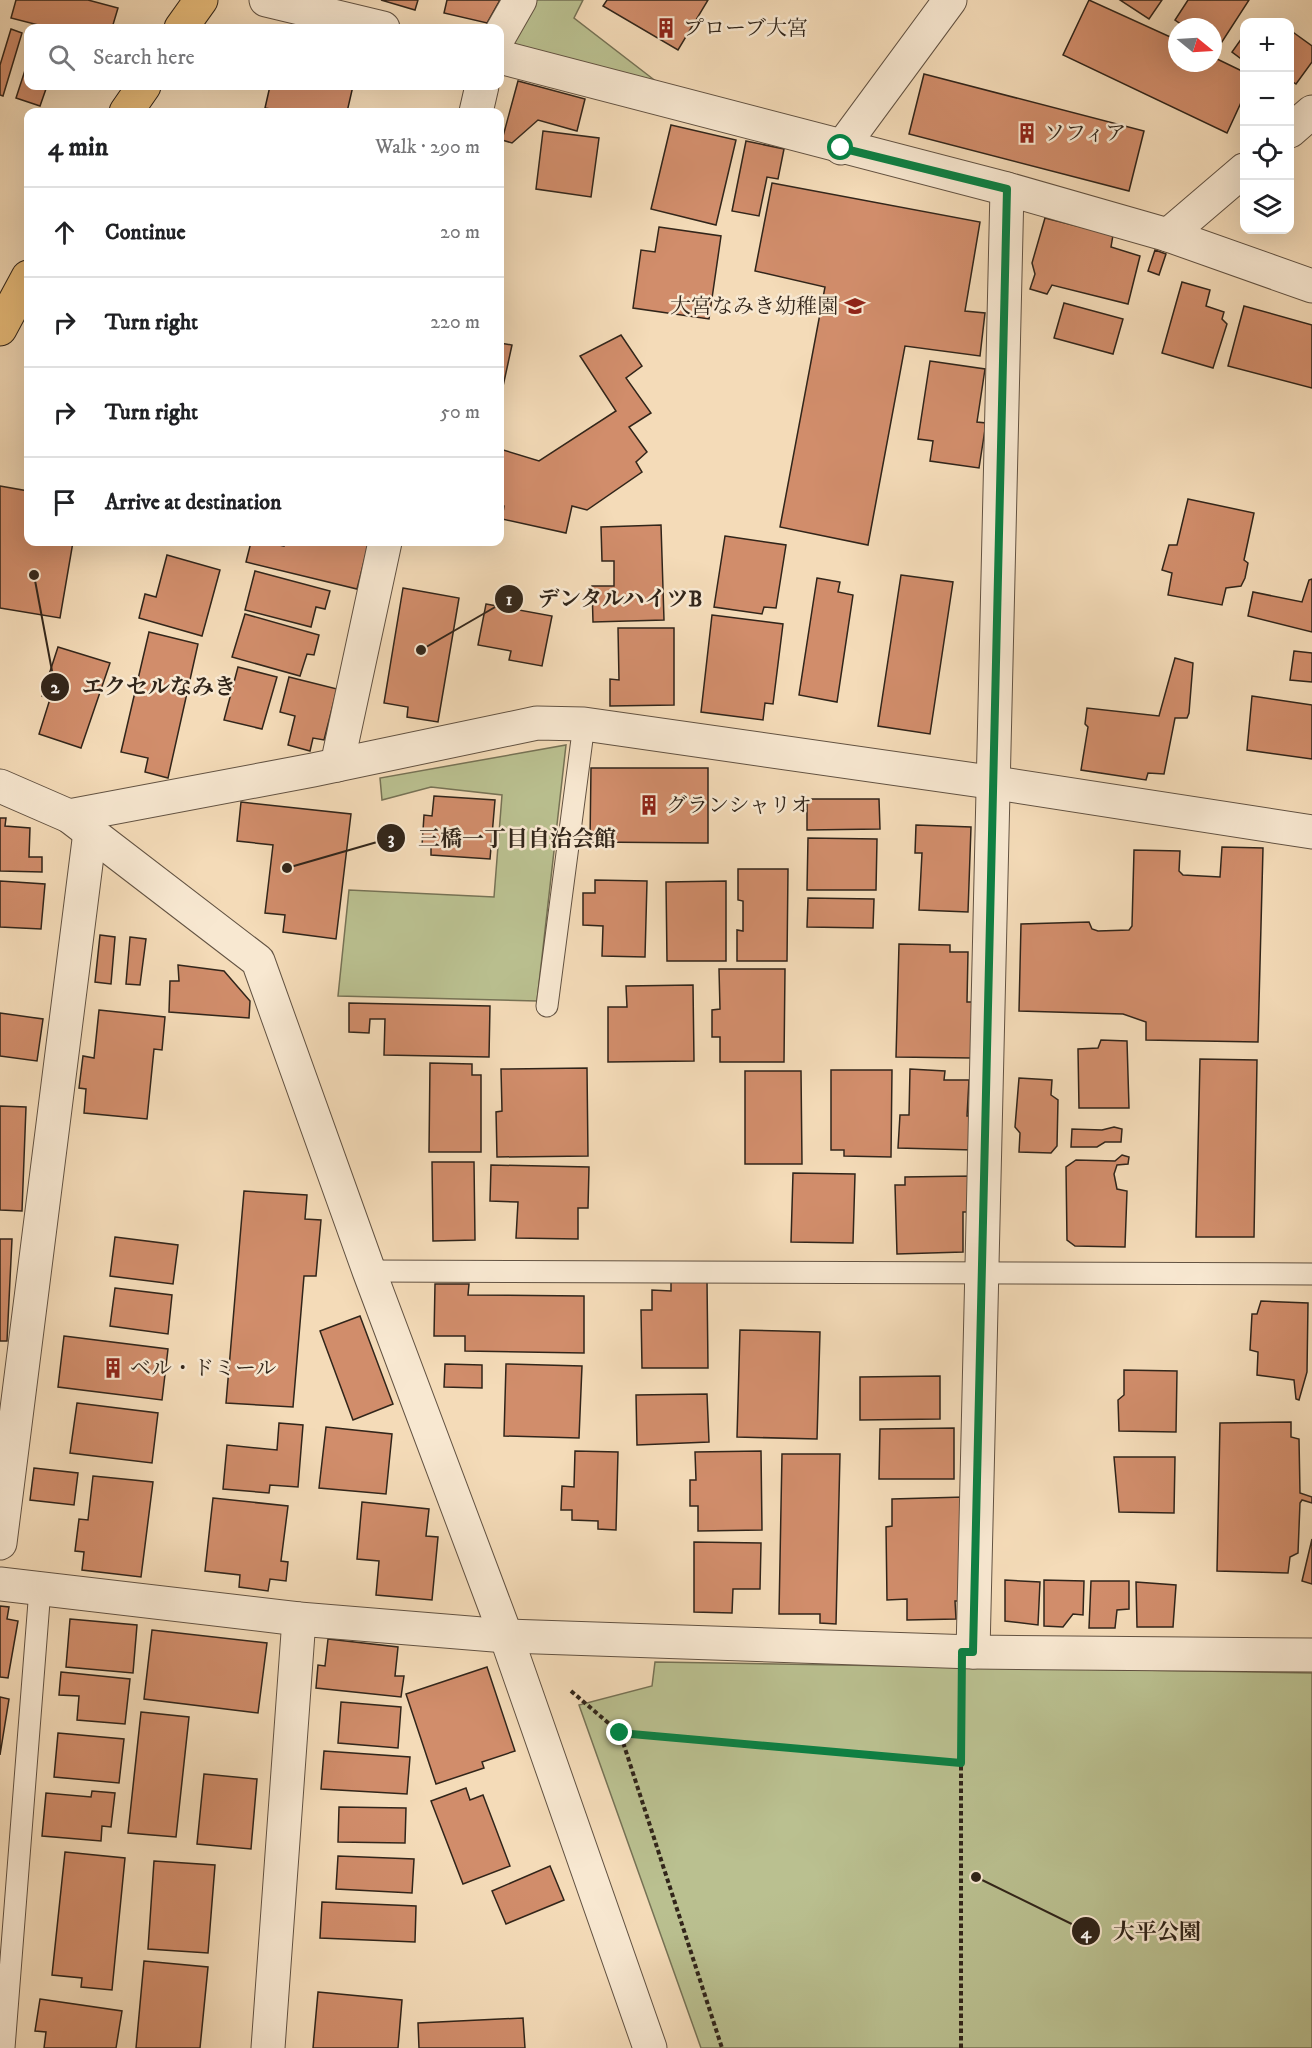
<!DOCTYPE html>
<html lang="en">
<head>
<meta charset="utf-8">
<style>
  :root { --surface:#fff; --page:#f2f2f2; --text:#202124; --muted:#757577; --line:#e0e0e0 }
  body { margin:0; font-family:"IM FELL DW Pica","Noto Serif JP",serif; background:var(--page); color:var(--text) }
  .controls { position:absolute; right:18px; top:18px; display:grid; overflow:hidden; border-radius:12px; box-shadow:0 6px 24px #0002 }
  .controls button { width:54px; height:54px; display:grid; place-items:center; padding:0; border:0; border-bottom:2px solid var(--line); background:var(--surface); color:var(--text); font:30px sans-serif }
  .compass { position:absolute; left:1168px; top:18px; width:54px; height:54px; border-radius:50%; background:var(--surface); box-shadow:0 6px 24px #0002; rotate:108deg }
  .stop { position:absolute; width:18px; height:18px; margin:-14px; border:4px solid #0b8043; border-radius:50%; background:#fff }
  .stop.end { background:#0b8043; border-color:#fff; box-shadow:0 2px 6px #0008 }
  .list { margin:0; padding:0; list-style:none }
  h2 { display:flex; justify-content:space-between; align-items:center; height:78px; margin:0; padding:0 24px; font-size:26px }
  h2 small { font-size:20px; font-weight:400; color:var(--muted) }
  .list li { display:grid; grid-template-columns:39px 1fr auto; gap:18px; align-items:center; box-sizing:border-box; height:90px; padding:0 24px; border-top:2px solid var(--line) }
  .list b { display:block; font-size:22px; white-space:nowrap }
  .list em { font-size:20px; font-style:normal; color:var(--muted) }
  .icon { flex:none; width:33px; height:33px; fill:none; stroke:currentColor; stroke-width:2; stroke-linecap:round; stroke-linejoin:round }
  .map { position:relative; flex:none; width:1312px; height:2048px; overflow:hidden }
  .search { position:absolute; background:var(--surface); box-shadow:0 6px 24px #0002; left:24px; top:24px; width:480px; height:66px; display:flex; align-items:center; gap:15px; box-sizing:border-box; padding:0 21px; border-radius:12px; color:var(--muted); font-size:22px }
  .panel { position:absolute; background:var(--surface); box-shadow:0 6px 24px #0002; left:24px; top:108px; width:480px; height:438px; border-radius:12px }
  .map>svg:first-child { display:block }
  .green { fill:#bac090; stroke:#767255; stroke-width:1.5 }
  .building { fill:#d18d6b; stroke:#31251a; stroke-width:1.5 }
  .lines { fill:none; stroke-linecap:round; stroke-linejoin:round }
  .service-casing { stroke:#625242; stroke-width:23 }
  .minor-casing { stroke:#625242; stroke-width:35 }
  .tertiary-casing { stroke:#625242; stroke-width:35 }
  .primary-casing { stroke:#31251a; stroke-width:35 }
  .path { stroke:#31251a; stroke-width:4; stroke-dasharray:4.5 3; stroke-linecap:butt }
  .service { stroke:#f8e8d1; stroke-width:21 }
  .minor { stroke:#f8e8d1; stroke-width:33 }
  .tertiary { stroke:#f8e8d1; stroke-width:33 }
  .primary { stroke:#eabe7c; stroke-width:33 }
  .route { stroke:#0b8043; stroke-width:8 }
  .labels { text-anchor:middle; stroke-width:5; stroke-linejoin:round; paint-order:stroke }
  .poi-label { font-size:21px; fill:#31251a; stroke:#f8e8d1; text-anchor:start }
  .leader { fill:none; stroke:#31251a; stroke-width:2 }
  .callout-dot { fill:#31251a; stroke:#f8e8d1; stroke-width:2 }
  .mark-label { font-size:18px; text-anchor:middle; font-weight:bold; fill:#fff }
  .callout-label { font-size:22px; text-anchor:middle; font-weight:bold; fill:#31251a; stroke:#f8e8d1; stroke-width:5; stroke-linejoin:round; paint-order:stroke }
</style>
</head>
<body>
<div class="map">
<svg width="1312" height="2048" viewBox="0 0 1312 2048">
  <rect width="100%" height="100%" fill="#f4dbb8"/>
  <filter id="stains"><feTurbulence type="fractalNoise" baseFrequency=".00333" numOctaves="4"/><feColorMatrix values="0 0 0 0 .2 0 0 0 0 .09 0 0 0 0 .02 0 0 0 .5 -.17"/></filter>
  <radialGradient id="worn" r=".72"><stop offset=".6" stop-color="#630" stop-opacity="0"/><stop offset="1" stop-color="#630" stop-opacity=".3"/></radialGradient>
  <g class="green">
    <polygon points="535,0 583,0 574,18 666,89 509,46"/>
    <polygon points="566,745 537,1001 338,996 349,890 494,897 502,795 431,787 382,800 380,778"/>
    <polygon points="655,1662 1312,1673 1312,2048 701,2048 579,1705 652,1686"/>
  </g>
  <g class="building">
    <polygon points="16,0 88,0 118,8 112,28 50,28 11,18"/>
    <polygon points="381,0 418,0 415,10"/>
    <polygon points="447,0 500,0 487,23 444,13"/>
    <polygon points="607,0 708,0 678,50 603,6"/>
    <polygon points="1089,0 1177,40 1177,63 1213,63 1213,57 1244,72 1244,96 1227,133 1063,55"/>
    <polygon points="1120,0 1162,0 1149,19"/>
    <polygon points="1188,0 1249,0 1218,48 1213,45 1213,27 1185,27 1175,20"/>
    <polygon points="11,29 22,33 3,96 0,95 0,65"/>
    <polygon points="1290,30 1312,46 1312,62 1296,84 1290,80"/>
    <polygon points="1244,35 1244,61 1232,52"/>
    <polygon points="28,61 28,86 47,86 40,106 16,98"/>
    <polygon points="924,74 1144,131 1129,191 909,134"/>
    <polygon points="518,81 585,99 577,131 538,120 512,143 502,140"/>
    <polygon points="270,86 353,86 347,112 286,112 265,108"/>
    <polygon points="671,125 736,140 716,225 651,209"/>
    <polygon points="543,131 599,138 591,197 536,189"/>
    <polygon points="746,141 784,149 778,179 767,177 759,216 732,211"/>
    <polygon points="772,183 980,222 965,311 985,313 980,356 905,346 868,545 780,527 825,287 755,271"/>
    <polygon points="1045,218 1113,235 1111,247 1140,256 1128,304 1052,285 1047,294 1030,289 1035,274 1032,263"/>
    <polygon points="659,227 721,236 709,319 633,308 641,250 655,252"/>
    <polygon points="1155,250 1166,254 1159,275 1148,271"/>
    <polygon points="1182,282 1210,290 1206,306 1224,312 1222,319 1227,324 1213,368 1162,353"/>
    <polygon points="1064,303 1123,319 1113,354 1054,338"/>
    <polygon points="1244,306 1312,325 1312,388 1228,366"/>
    <polygon points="621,335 642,366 626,378 651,413 629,427 647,452 636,462 642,472 587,510 572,506 566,533 502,519 504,506 500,505 500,449 539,461 616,411 580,356"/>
    <polygon points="500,343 512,345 500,400"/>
    <polygon points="930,361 985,369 977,422 986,423 979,468 930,461 933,441 918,439"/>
    <polygon points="0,486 28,491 28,542 73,542 60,618 0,608"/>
    <polygon points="1188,499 1254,513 1244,560 1248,563 1245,578 1241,586 1226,588 1222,605 1168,595 1172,573 1162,570 1169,545 1177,545"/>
    <polygon points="661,525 664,620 593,622 592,586 614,586 614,561 602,561 601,527"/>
    <polygon points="725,536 786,545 776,608 764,607 762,614 714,607"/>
    <polygon points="251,542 266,542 284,546 285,542 369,542 357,589 246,562"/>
    <polygon points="167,555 220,570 202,636 139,618 145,594 156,597"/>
    <polygon points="255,571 330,591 325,609 316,607 311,627 245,610"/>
    <polygon points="901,575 953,582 930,734 878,726"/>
    <polygon points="817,578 840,582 838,592 853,595 837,702 799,695"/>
    <polygon points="1312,579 1312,632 1248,616 1253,592 1302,602 1309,580"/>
    <polygon points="403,588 459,598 438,722 407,717 408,707 384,703"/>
    <polygon points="486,604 552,616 542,666 509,660 511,651 478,645"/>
    <polygon points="245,614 319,635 314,655 307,654 300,676 232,657"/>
    <polygon points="712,615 783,624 773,704 765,703 763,720 701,712"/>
    <polygon points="618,628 674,628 674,705 610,706 610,679 619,680"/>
    <polygon points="149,632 198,644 168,778 145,772 148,758 121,752"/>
    <polygon points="58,647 110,663 81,748 39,734 50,699 42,696"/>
    <polygon points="1294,651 1312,653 1312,682 1290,680"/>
    <polygon points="1175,658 1193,663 1189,713 1187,718 1175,718 1164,774 1148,773 1146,780 1081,770 1088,727 1085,724 1087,708 1159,716"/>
    <polygon points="238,667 277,677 262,729 224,720"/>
    <polygon points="289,677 337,689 324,740 313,738 310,751 288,745 295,716 280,712"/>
    <polygon points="1252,696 1312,705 1312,759 1247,750"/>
    <polygon points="591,768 708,768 708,843 590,842"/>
    <polygon points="434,796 495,800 490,859 431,855 431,847 422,846 424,815 432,816"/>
    <polygon points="807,799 879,799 880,829 807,830"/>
    <polygon points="241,802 351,814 336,939 283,932 285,915 265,913 273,845 237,841"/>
    <polygon points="0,818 6,818 5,826 30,828 29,857 42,857 42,872 0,871"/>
    <polygon points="916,825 971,827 968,912 919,910 922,853 915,853"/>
    <polygon points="808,838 877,839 876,890 807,890"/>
    <polygon points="1222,847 1263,848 1258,1042 1146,1040 1146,1022 1123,1014 1019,1011 1021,924 1089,922 1092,929 1098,931 1129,930 1132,926 1134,850 1180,851 1179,871 1183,875 1220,877"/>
    <polygon points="738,869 788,869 787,961 737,961 737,930 743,931 743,901 738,900"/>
    <polygon points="595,880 647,881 645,957 602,956 603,926 583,925 583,893 595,893"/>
    <polygon points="0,881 45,884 41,929 0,927"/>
    <polygon points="726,881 726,961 667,961 666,882"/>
    <polygon points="808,898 874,899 873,928 807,927"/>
    <polygon points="100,935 115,937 111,984 95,982"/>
    <polygon points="130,937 146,939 140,985 126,984"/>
    <polygon points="899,944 950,945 950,952 968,952 967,1002 973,1002 972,1058 896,1057"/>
    <polygon points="178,965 224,971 250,1001 249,1018 169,1012 170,981 179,981"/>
    <polygon points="719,969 785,969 784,1062 720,1062 720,1037 712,1037 712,1010 720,1009"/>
    <polygon points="693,985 694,1061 608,1062 608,1007 627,1007 626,986"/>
    <polygon points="349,1003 490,1006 489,1057 384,1055 385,1019 370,1019 369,1033 349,1032"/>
    <polygon points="99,1010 165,1017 162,1050 154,1049 147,1119 84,1113 86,1089 79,1088 83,1056 94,1058"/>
    <polygon points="0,1013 43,1019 37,1061 0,1056"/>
    <polygon points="1101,1040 1127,1041 1129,1108 1079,1108 1078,1049 1098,1048"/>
    <polygon points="1200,1059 1257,1060 1254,1237 1196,1237"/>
    <polygon points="430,1063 472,1064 472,1075 481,1075 481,1152 429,1152"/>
    <polygon points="587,1068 588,1156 497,1157 496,1112 502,1111 501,1069"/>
    <polygon points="910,1069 945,1071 944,1080 969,1080 967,1116 975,1116 973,1150 898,1148 900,1115 909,1115"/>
    <polygon points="831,1070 892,1070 891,1157 844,1156 844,1150 831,1150"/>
    <polygon points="745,1071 801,1071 802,1164 745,1164"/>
    <polygon points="1019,1078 1052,1080 1051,1095 1058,1100 1057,1146 1051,1153 1019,1152 1020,1133 1015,1127"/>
    <polygon points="0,1106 26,1107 22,1211 0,1210"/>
    <polygon points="1114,1127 1122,1129 1121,1142 1105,1142 1097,1147 1071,1147 1072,1129 1102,1130"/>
    <polygon points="1122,1155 1129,1157 1128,1164 1117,1165 1114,1174 1117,1189 1127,1191 1125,1247 1075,1246 1067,1240 1066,1167 1076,1160 1115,1161"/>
    <polygon points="432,1162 474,1162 475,1240 433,1241"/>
    <polygon points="491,1165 589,1167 588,1208 578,1208 578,1239 516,1238 518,1202 490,1201"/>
    <polygon points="793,1173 855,1174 853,1243 791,1242"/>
    <polygon points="973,1176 972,1212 963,1212 963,1252 897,1254 895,1185 905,1185 905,1177"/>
    <polygon points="244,1191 307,1195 305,1219 321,1220 316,1276 304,1276 293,1407 226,1403"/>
    <polygon points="115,1237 178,1245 173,1284 110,1276"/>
    <polygon points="0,1239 12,1239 7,1341 0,1341"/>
    <polygon points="671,1280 707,1280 708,1368 642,1368 641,1310 652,1310 652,1290 671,1291"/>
    <polygon points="435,1284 469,1284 468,1295 584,1296 584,1353 465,1351 465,1336 434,1336"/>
    <polygon points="115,1288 172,1295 168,1334 110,1326"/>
    <polygon points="1261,1301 1308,1303 1307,1372 1299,1400 1296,1399 1294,1380 1257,1375 1258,1352 1250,1350 1252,1314 1257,1314"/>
    <polygon points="360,1316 393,1404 353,1420 320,1331"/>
    <polygon points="740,1330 820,1332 817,1439 737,1437"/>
    <polygon points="64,1336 168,1349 162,1400 58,1387"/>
    <polygon points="445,1364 482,1365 482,1388 444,1387"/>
    <polygon points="506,1364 582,1366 579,1438 504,1436"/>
    <polygon points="1124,1370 1177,1371 1176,1432 1119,1431 1118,1400 1124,1395"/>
    <polygon points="940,1376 940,1419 860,1420 860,1377"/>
    <polygon points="707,1394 709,1442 637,1445 636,1395"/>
    <polygon points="77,1403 158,1413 152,1463 70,1453"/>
    <polygon points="1291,1422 1291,1437 1299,1439 1300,1493 1312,1497 1312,1503 1302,1500 1300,1503 1298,1553 1290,1557 1288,1573 1217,1571 1220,1423"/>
    <polygon points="279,1423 303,1425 298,1487 270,1485 269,1493 223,1489 227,1445 277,1450"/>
    <polygon points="326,1427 392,1434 386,1494 319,1488"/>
    <polygon points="954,1428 954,1479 879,1479 880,1429"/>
    <polygon points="575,1451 618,1452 616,1530 598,1529 598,1521 572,1520 572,1510 561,1510 562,1486 574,1487"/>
    <polygon points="761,1451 762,1530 698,1531 698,1506 690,1506 690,1480 696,1480 695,1452"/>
    <polygon points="782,1454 840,1454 836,1624 820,1623 820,1614 779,1614"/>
    <polygon points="1114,1457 1175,1457 1174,1513 1119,1512"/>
    <polygon points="34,1468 78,1473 74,1505 30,1500"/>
    <polygon points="93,1476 153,1482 141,1577 82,1570 84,1552 75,1551 79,1519 88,1520"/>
    <polygon points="964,1497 965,1601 955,1601 956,1619 907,1620 907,1599 887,1600 886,1527 892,1526 892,1499"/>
    <polygon points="213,1498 288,1506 281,1561 288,1562 286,1581 270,1579 268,1591 239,1587 240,1575 205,1571"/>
    <polygon points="362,1502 429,1509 426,1536 438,1537 432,1600 376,1595 379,1561 357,1559"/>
    <polygon points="1312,1539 1312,1584 1302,1581"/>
    <polygon points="694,1542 761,1543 760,1589 733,1589 732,1613 694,1612"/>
    <polygon points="1005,1580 1040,1582 1038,1625 1005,1621"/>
    <polygon points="1044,1580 1084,1581 1083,1615 1073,1614 1063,1627 1044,1626"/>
    <polygon points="1091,1581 1129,1581 1129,1609 1117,1610 1115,1628 1089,1628"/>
    <polygon points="1136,1582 1176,1585 1173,1627 1137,1627"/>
    <polygon points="0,1606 9,1607 7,1619 18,1621 8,1678 0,1677"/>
    <polygon points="70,1619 137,1625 133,1673 66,1667"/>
    <polygon points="152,1630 267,1643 258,1713 144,1699"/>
    <polygon points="328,1639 398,1647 395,1676 404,1676 401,1697 316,1688 318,1665 325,1666"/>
    <polygon points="487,1667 515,1751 482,1762 484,1768 436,1784 406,1694"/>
    <polygon points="61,1672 130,1679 125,1724 77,1720 79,1696 59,1695"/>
    <polygon points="0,1697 9,1699 0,1755"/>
    <polygon points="341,1702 401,1707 398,1748 338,1743"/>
    <polygon points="141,1712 189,1717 176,1837 128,1833"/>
    <polygon points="58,1733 124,1739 119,1783 54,1777"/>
    <polygon points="324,1751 410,1757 407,1794 321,1789"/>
    <polygon points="204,1774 257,1779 251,1849 197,1844"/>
    <polygon points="466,1788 470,1800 483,1795 510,1866 463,1884 431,1801"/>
    <polygon points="92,1791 115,1793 111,1827 102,1826 101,1841 42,1836 46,1793 91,1797"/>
    <polygon points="339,1807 406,1808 405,1843 338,1842"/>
    <polygon points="65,1852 125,1858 112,1990 81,1987 82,1978 52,1975"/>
    <polygon points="338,1856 414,1859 412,1893 336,1889"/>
    <polygon points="154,1861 215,1865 208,1953 148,1949"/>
    <polygon points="550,1866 564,1900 506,1924 492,1891"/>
    <polygon points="322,1902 416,1906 415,1942 320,1938"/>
    <polygon points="144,1961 208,1967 200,2048 136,2048"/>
    <polygon points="318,1992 402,2000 398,2048 313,2048"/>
    <polygon points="40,1999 122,2011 116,2048 44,2048 46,2032 35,2031"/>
    <polygon points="523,2018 525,2048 419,2048 418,2023"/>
  </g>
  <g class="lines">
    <g class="service-casing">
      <g id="service">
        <polyline points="547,1006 584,724"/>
        <polyline points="369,1271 1312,1274"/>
        <polyline points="4,2048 40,1589"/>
      </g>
    </g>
    <g class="minor-casing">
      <g id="minor">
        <polyline points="266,0 383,28"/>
        <polyline points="500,35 520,0"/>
        <polyline points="500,57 1007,189 1168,235 1312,286"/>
        <polyline points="476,112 482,86"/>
        <polyline points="1290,131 1312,112"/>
        <polyline points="841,148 950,0"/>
        <polyline points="1168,235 1244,170"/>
        <polyline points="337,765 385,542"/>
        <polyline points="69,816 313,770 537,723 584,724 996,783 1312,832"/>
        <polyline points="0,1543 90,832"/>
        <polyline points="0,1584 299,1619 506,1636 973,1652 1312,1655"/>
        <polyline points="973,1652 1007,189"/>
        <polyline points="268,2048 299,1619"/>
      </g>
    </g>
    <g class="tertiary-casing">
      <polyline id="tertiary" points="0,786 69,816 258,961 369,1271 506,1636 650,2048"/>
    </g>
    <g class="primary-casing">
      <g id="primary">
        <polyline points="181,28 201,0"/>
        <polyline points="126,112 144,86"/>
        <polyline points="0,329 28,277"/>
      </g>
    </g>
    <g class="path">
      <polyline points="571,1691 620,1733 722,2048"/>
      <polyline points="620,1733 961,1763"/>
      <polyline points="961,2048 961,1692"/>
    </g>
    <use href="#service" class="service"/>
    <use href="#minor" class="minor"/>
    <use href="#tertiary" class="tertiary"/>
    <use href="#primary" class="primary"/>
  </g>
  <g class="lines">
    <polyline class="route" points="620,1733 961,1763 962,1652 973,1652 1007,189 841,148"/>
  </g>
  <defs>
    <g id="building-bare" transform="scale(1.62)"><path d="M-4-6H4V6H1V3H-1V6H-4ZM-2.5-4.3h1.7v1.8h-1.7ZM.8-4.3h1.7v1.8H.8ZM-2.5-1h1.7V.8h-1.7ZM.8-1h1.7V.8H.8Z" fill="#8f2418" stroke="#f8e8d1" stroke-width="2.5" paint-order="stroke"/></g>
    <g id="school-bare" transform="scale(1.62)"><path d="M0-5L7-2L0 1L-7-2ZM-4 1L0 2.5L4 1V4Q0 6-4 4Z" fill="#8f2418" stroke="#f8e8d1" stroke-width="2.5" paint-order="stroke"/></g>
  </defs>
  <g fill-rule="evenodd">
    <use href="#building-bare" x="666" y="28"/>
    <use href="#building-bare" x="1027" y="133"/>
    <use href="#school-bare" x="855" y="306"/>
    <use href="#building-bare" x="649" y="805"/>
    <use href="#building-bare" x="113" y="1368"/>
  </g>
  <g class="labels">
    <g class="poi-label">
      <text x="683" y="35">プローブ大宮</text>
      <text x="1044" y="140">ソフィア</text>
      <text x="838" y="313" text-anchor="end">大宮なみき幼稚園</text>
      <text x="666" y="812">グランシャリオ</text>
      <text x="130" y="1375">ベル・ドミール</text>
    </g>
  </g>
  <path class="leader" d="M421 650L509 599M34 575L55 687M287 868L391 838M976 1877L1086 1931"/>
  <g class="callout-dot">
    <circle cx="421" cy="650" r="6"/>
    <circle cx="34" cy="575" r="6"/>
    <circle cx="287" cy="868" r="6"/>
    <circle cx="976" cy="1877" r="6"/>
    <circle cx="509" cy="599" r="15"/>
    <circle cx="55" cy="687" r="15"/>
    <circle cx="391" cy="838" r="15"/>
    <circle cx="1086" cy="1931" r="15"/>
  </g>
  <g class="mark-label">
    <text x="509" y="605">1</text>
    <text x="55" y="693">2</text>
    <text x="391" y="844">3</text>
    <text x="1086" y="1938">4</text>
  </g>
  <g class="callout-label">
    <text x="620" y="606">デンタルハイツB</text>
    <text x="159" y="694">エクセルなみき</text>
    <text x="517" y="846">三橋一丁目自治会館</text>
    <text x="1157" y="1939">大平公園</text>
  </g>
  <rect width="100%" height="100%" filter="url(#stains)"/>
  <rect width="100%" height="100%" fill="url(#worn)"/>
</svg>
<div class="controls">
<button>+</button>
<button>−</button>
<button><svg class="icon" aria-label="locate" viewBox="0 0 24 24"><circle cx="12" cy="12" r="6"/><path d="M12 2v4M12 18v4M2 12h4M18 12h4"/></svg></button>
<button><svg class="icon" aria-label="layers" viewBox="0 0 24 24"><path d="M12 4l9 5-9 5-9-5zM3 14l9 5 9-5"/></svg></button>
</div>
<svg class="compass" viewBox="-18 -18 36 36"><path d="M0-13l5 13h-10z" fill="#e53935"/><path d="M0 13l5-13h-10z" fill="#757577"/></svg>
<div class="stop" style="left:841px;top:148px"></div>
<div class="stop end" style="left:620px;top:1733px"></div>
<div class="search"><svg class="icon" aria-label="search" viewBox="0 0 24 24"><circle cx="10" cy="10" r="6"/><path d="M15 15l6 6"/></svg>Search here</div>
<section class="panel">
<h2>4 min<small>Walk · 290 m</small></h2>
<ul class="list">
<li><svg class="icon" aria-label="ahead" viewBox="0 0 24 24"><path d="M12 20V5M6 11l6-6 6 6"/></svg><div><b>Continue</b></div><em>20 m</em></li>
<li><svg class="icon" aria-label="right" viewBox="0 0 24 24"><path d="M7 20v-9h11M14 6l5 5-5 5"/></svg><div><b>Turn right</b></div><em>220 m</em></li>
<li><svg class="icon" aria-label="right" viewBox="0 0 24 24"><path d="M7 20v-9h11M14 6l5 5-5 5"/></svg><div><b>Turn right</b></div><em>50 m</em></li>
<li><svg class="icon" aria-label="arrive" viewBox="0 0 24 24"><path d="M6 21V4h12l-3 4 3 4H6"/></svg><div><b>Arrive at destination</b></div></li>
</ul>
</section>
</div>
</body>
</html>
